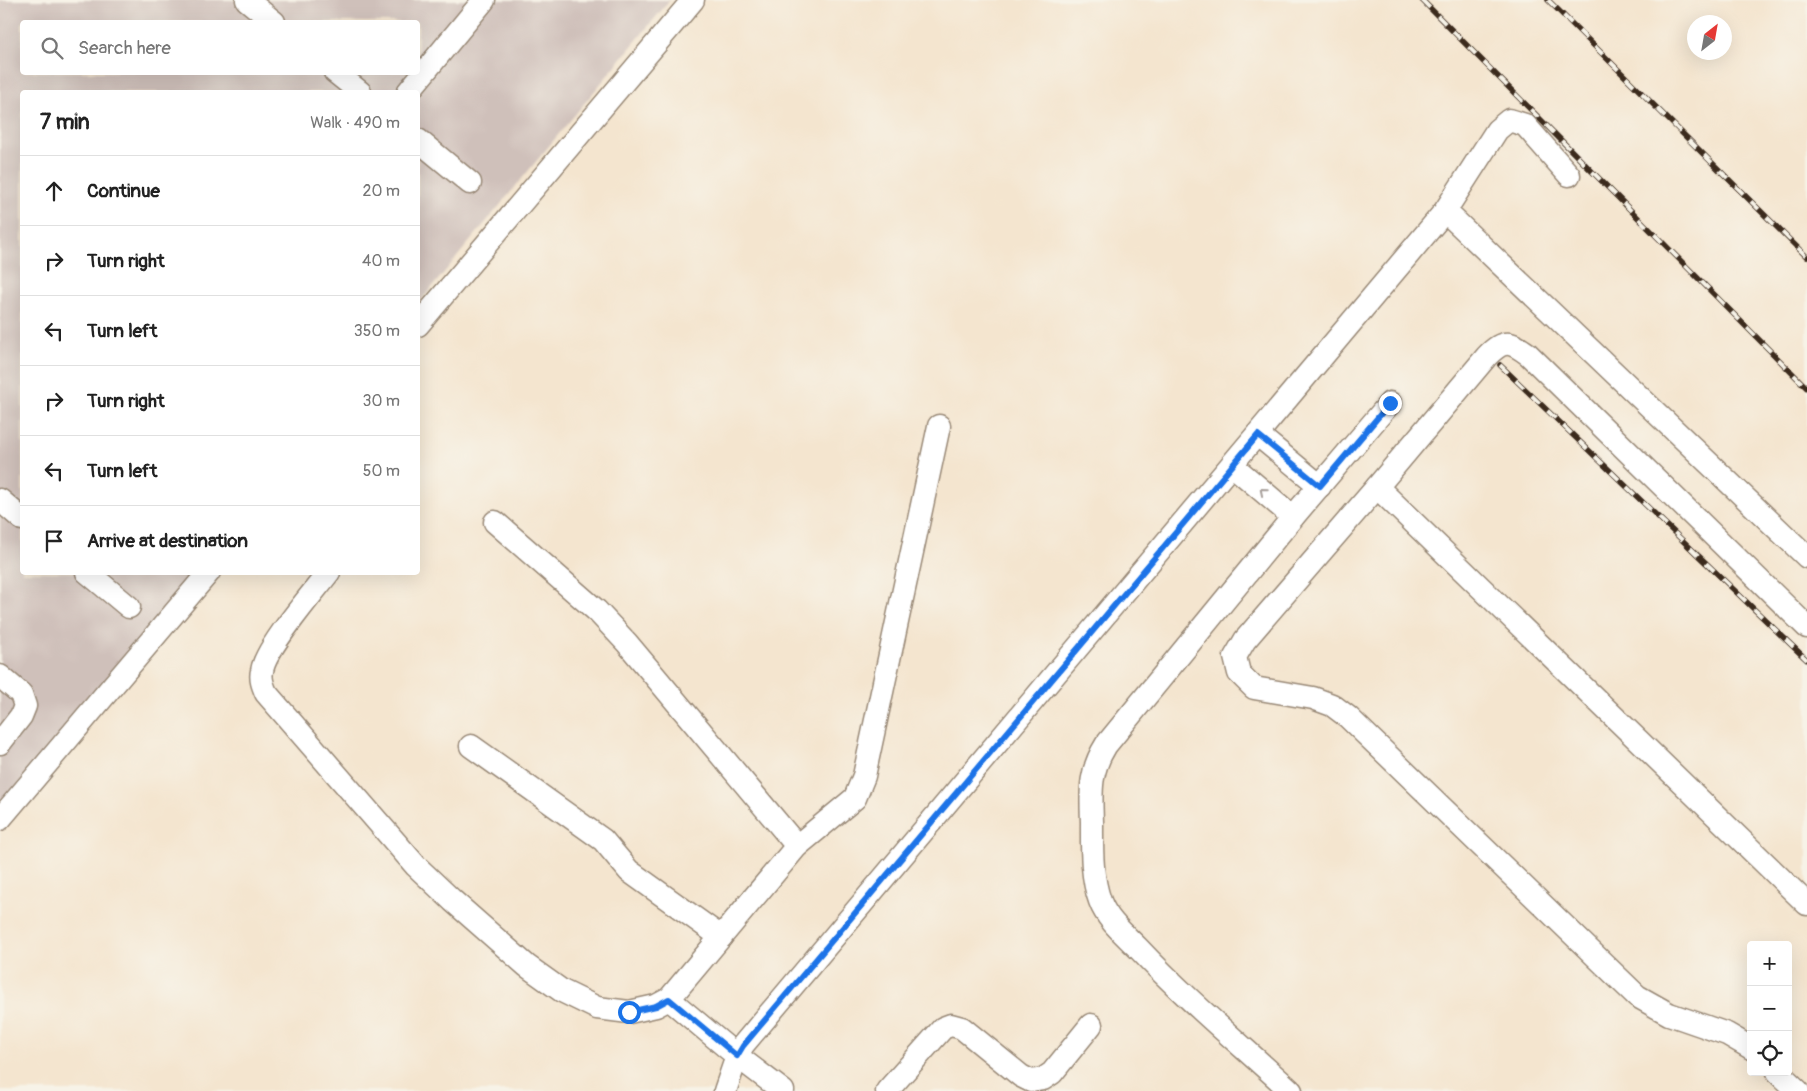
<!DOCTYPE html>
<html lang="en">
<head>
<meta charset="utf-8">
<style>
  :root { --surface:#fff; --page:#f6f6f6; --text:#222; --muted:#767676; --line:#e0e0e0 }
  body { margin:0; font-family:Pangolin,sans-serif; background:var(--page); color:var(--text) }
  .controls { position:absolute; right:15px; bottom:15px; display:grid; overflow:hidden; border-radius:5px; box-shadow:0 5px 20px #0002 }
  .controls button { width:45px; height:45px; display:grid; place-items:center; padding:0; border:0; border-bottom:1px solid var(--line); background:var(--surface); color:var(--text); font:25px sans-serif }
  .compass { position:absolute; left:1687px; top:15px; width:45px; height:45px; border-radius:50%; background:var(--surface); box-shadow:0 5px 20px #0002; rotate:31deg }
  .stop { position:absolute; width:15px; height:15px; margin:-11px; border:4px solid #1a73e8; border-radius:50%; background:#fff }
  .stop.end { background:#1a73e8; border-color:#fff; box-shadow:0 1px 5px #0008 }
  .list { margin:0; padding:0; list-style:none }
  h2 { display:flex; justify-content:space-between; align-items:center; height:65px; margin:0; padding:0 20px; font-size:21px }
  h2 small { font-size:16px; font-weight:400; color:var(--muted) }
  .list li { display:grid; grid-template-columns:32px 1fr auto; gap:15px; align-items:center; box-sizing:border-box; height:70px; padding:0 20px; border-top:1px solid var(--line) }
  .list b { display:block; font-size:19px; white-space:nowrap }
  .list em { font-size:16px; font-style:normal; color:var(--muted) }
  .icon { flex:none; width:28px; height:28px; fill:none; stroke:currentColor; stroke-width:2; stroke-linecap:round; stroke-linejoin:round }
  .map { position:relative; flex:none; width:1807px; height:1091px; overflow:hidden }
  .search { position:absolute; background:var(--surface); box-shadow:0 5px 20px #0002; left:20px; top:20px; width:400px; height:55px; display:flex; align-items:center; gap:12px; box-sizing:border-box; padding:0 18px; border-radius:5px; color:var(--muted); font-size:19px }
  .panel { position:absolute; background:var(--surface); box-shadow:0 5px 20px #0002; left:20px; top:90px; width:400px; height:485px; border-radius:5px }
  .map>svg:first-child { display:block }
  .industrial { fill:#cfc0ba; fill-rule:evenodd }
  .lines { fill:none; stroke-linecap:round; stroke-linejoin:round }
  .minor-casing { stroke:#988876; stroke-width:25 }
  .minor { stroke:#fff; stroke-width:22 }
  .rail-casing { stroke:#3b2a1e; stroke-width:5.5 }
  .rail { stroke:#f7f3e8; stroke-width:4; stroke-dasharray:11; stroke-linecap:butt }
  .oneway { stroke:#a79f9a }
  .route { stroke:#1a73e8; stroke-width:6 }
</style>
</head>
<body>
<div class="map">
<svg width="1807" height="1091" viewBox="0 0 1807 1091">
  <rect width="100%" height="100%" fill="#f7f3e8"/>
  <filter id="ink" filterUnits="userSpaceOnUse"><feTurbulence type="fractalNoise" baseFrequency=".02" numOctaves="2"/><feDisplacementMap in="SourceGraphic" scale="10" xChannelSelector="R" yChannelSelector="G"/><feConvolveMatrix kernelMatrix="1 2 1 2 8 2 1 2 1" color-interpolation-filters="sRGB"/></filter>
  <filter id="wash" filterUnits="userSpaceOnUse"><feTurbulence type="fractalNoise" baseFrequency=".0096" numOctaves="4" result="noise"/><feDisplacementMap in="SourceGraphic" scale="20" xChannelSelector="R" yChannelSelector="G"/><feGaussianBlur stdDeviation="1.12" result="paint"/><feColorMatrix in="noise" values="0 0 0 0 0 0 0 0 0 0 0 0 0 0 0 0 0 1.4 0 .05"/><feComposite in="paint" operator="in"/></filter>
  <g filter="url(#wash)">
    <rect width="100%" height="100%" fill="#f4e5cf"/>
    <path class="industrial" d="M 0,0 L 670,0 L 418,304 L 418,92 L 22,92 L 22,572 L 195,573 L 0,808 ZM 22,22 L 418,22 L 418,72 L 22,72 Z"/>
  </g>
  <g filter="url(#ink)">
    <g class="lines">
      <g class="minor-casing">
        <g id="minor">
          <polyline points="247,0 274,22"/>
          <polyline points="335,72 360,92"/>
          <polyline points="408,92 484,0"/>
          <polyline points="418,140 470,183"/>
          <polyline points="1445,211 1807,557"/>
          <polyline points="418,325 693,0"/>
          <polyline points="1258,435 1320,486"/>
          <polyline points="1232,465 1293,517"/>
          <polyline points="1377,487 1807,904"/>
          <polyline points="0,500 22,519"/>
          <polyline points="495,522 597,611 627,643 797,846"/>
          <polyline points="87,572 129,607"/>
          <path d="M 329,572 C 313,593 265,648 262,671 C 260,679 263,686 266,693 L 416,866 L 453,901 L 527,966 L 562,991 L 597,1008 L 629,1012 L 656,1006 L 669,999 L 797,846 L 855,798 L 864,776 L 939,426"/>
          <polyline points="0,676 21,694 25,706 21,716 0,743"/>
          <polyline points="471,746 603,840 629,871 721,937"/>
          <polyline points="0,819 209,572"/>
          <polyline points="669,999 737,1056 783,1091"/>
          <path d="M 1751,1048 L 1727,1034 L 1669,1014 L 1637,996 L 1348,717 L 1332,705 L 1313,698 L 1254,688 L 1239,673 L 1235,657 L 1245,640 L 1377,487 L 1487,356 C 1504,339 1510,341 1528,354 L 1807,627"/>
          <polyline points="1778,1072 1798,1091"/>
          <polyline points="725,1091 737,1056 743,1045 1445,211 1497,130 1509,120 1525,125 1569,175"/>
          <polyline points="887,1091 943,1028 951,1025 962,1028 1021,1076 1031,1081 1043,1079 1052,1073 1091,1025"/>
          <path d="M 1291,1091 C 1240,1044 1186,999 1138,948 C 1124,934 1107,920 1100,901 C 1091,876 1092,848 1092,822 C 1091,792 1089,772 1106,745 L 1293,517 L 1390,403"/>
        </g>
      </g>
      <use href="#minor" class="minor"/>
      <g class="rail-casing">
        <g id="rail">
          <polyline points="1422,0 1807,388"/>
          <polyline points="1548,0 1807,257"/>
          <polyline points="1500,365 1807,660"/>
        </g>
      </g>
      <use href="#rail" class="rail"/>
    </g>
    <defs><path id="oneway-chevron" d="M-2-3.5L2.5 0L-2 3.5" fill="none" stroke-width="1.6" stroke-linecap="round" stroke-linejoin="round" transform="scale(1.25)"/></defs>
    <use class="oneway" href="#oneway-chevron" transform="translate(1263 491) rotate(-140)"/>
  </g>
  <g class="lines" filter="url(#ink)">
    <polyline class="route" points="629,1012 656,1006 669,999 737,1056 743,1046 1258,435 1320,486 1390,403"/>
  </g>
</svg>
<div class="controls">
<button>+</button>
<button>−</button>
<button><svg class="icon" aria-label="locate" viewBox="0 0 24 24"><circle cx="12" cy="12" r="6"/><path d="M12 2v4M12 18v4M2 12h4M18 12h4"/></svg></button>
</div>
<svg class="compass" viewBox="-18 -18 36 36"><path d="M0-13l5 13h-10z" fill="#e53935"/><path d="M0 13l5-13h-10z" fill="#767676"/></svg>
<div class="stop" style="left:629px;top:1012px"></div>
<div class="stop end" style="left:1390px;top:403px"></div>
<div class="search"><svg class="icon" aria-label="search" viewBox="0 0 24 24"><circle cx="10" cy="10" r="6"/><path d="M15 15l6 6"/></svg>Search here</div>
<section class="panel">
<h2>7 min<small>Walk · 490 m</small></h2>
<ul class="list">
<li><svg class="icon" aria-label="ahead" viewBox="0 0 24 24"><path d="M12 20V5M6 11l6-6 6 6"/></svg><div><b>Continue</b></div><em>20 m</em></li>
<li><svg class="icon" aria-label="right" viewBox="0 0 24 24"><path d="M7 20v-9h11M14 6l5 5-5 5"/></svg><div><b>Turn right</b></div><em>40 m</em></li>
<li><svg class="icon" aria-label="left" viewBox="0 0 24 24"><path d="M17 20v-9H6M10 6l-5 5 5 5"/></svg><div><b>Turn left</b></div><em>350 m</em></li>
<li><svg class="icon" aria-label="right" viewBox="0 0 24 24"><path d="M7 20v-9h11M14 6l5 5-5 5"/></svg><div><b>Turn right</b></div><em>30 m</em></li>
<li><svg class="icon" aria-label="left" viewBox="0 0 24 24"><path d="M17 20v-9H6M10 6l-5 5 5 5"/></svg><div><b>Turn left</b></div><em>50 m</em></li>
<li><svg class="icon" aria-label="arrive" viewBox="0 0 24 24"><path d="M6 21V4h12l-3 4 3 4H6"/></svg><div><b>Arrive at destination</b></div></li>
</ul>
</section>
</div>
</body>
</html>
